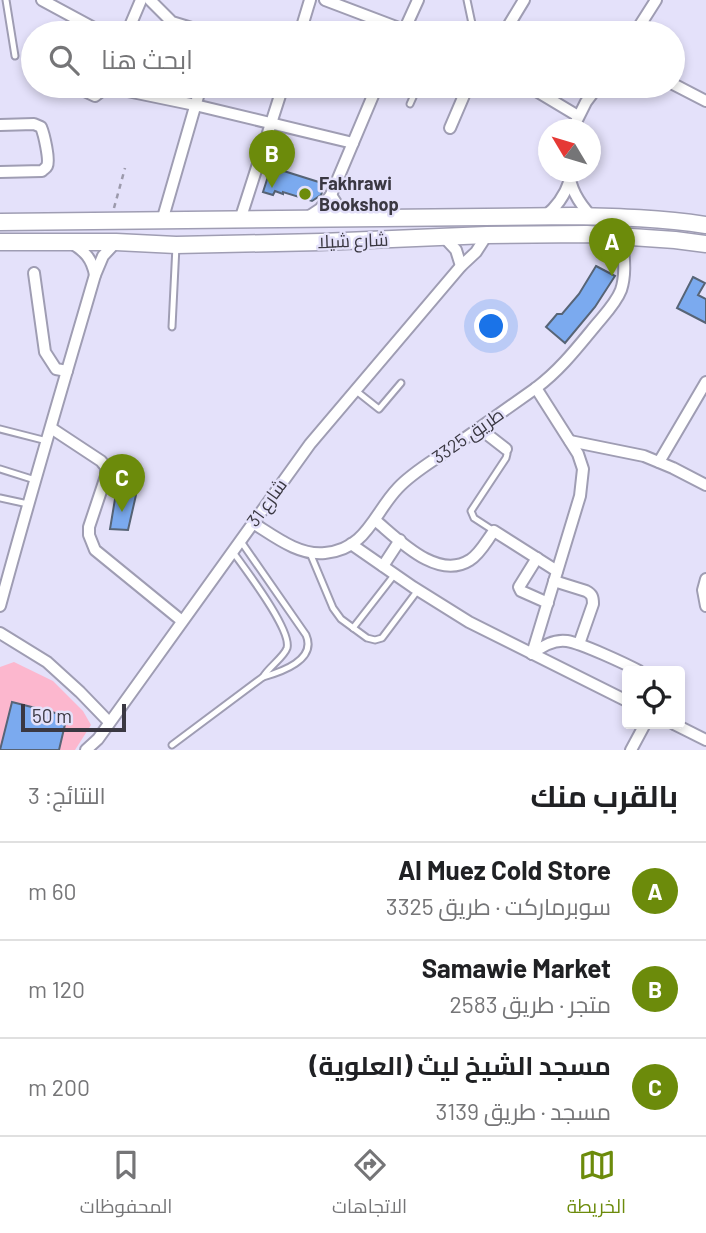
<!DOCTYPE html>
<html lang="ar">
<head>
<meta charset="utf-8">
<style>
  :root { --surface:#fff; --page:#f2f2f2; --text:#202124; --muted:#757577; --line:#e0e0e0; --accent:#6c8b0b }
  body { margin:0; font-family:Barlow,Cairo,sans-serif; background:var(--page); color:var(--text); direction:rtl }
  .controls { position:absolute; right:21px; bottom:21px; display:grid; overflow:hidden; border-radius:7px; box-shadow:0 4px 10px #0003 }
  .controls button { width:63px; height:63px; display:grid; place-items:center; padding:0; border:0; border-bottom:2px solid var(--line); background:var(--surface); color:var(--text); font:35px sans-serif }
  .compass { position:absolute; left:538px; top:119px; width:63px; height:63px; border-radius:50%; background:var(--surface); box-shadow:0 4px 10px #0003; rotate:308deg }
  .scale { position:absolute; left:21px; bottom:18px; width:105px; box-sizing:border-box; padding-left:7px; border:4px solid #3a3842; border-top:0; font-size:19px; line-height:24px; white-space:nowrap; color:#3a3842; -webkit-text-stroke:5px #e4e1fa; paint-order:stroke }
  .you { position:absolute; left:492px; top:327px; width:24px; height:24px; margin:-18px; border:5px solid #fff; border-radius:50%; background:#1a73e8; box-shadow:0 0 0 10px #1a73e833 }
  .badge { display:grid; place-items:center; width:46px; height:46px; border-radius:50%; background:var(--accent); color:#fff; font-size:23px; font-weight:700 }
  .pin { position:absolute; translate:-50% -58px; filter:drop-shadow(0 2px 4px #0008) }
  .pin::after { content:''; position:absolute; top:37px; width:24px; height:21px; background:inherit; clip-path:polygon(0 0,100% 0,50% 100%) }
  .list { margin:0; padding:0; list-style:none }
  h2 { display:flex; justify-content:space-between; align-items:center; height:91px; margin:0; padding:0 28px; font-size:30px }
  h2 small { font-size:23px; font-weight:400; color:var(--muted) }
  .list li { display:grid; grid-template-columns:46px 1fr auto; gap:21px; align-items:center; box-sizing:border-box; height:98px; padding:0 28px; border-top:2px solid var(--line) }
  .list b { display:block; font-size:26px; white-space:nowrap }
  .list p { margin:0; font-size:23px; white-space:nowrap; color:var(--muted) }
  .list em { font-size:23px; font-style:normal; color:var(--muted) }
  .icon { flex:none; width:38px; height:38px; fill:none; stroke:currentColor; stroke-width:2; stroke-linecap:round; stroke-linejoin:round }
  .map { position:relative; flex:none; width:706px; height:750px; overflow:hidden; direction:ltr }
  .search { position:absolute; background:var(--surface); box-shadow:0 4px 10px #0003; left:21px; right:21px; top:21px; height:77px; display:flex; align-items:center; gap:18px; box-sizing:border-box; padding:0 24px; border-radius:38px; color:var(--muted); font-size:26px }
  .sheet { height:385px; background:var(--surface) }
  nav { display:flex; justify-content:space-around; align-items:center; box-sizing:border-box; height:98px; border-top:2px solid var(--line); background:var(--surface); font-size:19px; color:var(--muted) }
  nav a { display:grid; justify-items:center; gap:4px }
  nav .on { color:var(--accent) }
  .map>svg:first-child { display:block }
  .green { fill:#fcb7ce }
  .building { fill:#7baaef; stroke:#576476; stroke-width:2 }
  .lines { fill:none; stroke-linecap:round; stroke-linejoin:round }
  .service-casing { stroke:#9f9db3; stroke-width:9 }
  .minor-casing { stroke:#9f9db3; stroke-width:14 }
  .secondary-casing { stroke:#9f9db3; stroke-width:19 }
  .path { stroke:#9c9aac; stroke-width:2.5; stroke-dasharray:5 5; stroke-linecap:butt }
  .service { stroke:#fff; stroke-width:5 }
  .minor { stroke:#fff; stroke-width:10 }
  .secondary { stroke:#fff; stroke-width:16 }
  .poi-dot { fill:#6c8b0b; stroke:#e4e1fa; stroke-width:2.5 }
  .labels { text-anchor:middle; stroke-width:5; stroke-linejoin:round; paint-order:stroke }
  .poi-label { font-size:18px; font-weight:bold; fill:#3a3842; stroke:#e4e1fa; text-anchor:start }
  .street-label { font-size:18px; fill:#3a3842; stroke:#e4e1fa }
</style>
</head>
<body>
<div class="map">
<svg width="706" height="750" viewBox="0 0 706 750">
  <rect width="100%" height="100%" fill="#e4e1fa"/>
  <polygon class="green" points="14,662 53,681 83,711 91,725 75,750 0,750 0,667"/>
  <g class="building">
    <polygon points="271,167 325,184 321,195 312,201 283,192 283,194 275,191 273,195 263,192"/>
    <polygon points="596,266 615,276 595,307 565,343 546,327 557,314 562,314 579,294"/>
    <polygon points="693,277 705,283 698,295 706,299 706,323 677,308"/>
    <polygon points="116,493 136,495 128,530 110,529"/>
    <polygon points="12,702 67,716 59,750 0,750"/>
  </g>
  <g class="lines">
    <g class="service-casing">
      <g id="service">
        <polyline points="6,0 15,56"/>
        <polyline points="467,0 474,33"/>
        <polyline points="441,86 463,97"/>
        <polyline points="410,104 418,86"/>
        <polyline points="172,327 176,246"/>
        <polyline points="355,390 379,409 401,383"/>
        <polyline points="0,429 47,441"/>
        <polyline points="0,469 35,480"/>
        <polyline points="0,498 28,504"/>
        <polyline points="494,531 474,518 471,511 506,458 507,454 506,449"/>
        <path d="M 240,540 L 306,635 C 317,660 281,672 263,677"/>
        <polyline points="310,553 333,608 341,619 367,638 375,640 382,638 418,590"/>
        <polyline points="353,628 395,574"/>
        <path d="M 172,745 L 263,677 C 269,667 284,657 287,648 C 292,630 245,569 233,552"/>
      </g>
    </g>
    <g class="minor-casing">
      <g id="minor">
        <polyline points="42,0 103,33"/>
        <polyline points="150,0 172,22 208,33"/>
        <polyline points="325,0 412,33"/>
        <polyline points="127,33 141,0"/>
        <polyline points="300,33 310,0"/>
        <polyline points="403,33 418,0"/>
        <polyline points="504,33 524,0"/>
        <polyline points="635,33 656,0"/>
        <polyline points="31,61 33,62"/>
        <polyline points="673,84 706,101"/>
        <polyline points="74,86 95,96 108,86"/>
        <polyline points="528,86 578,116"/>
        <polyline points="108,87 195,105 353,143"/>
        <path d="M 0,125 L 34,124 L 41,127 C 44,134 50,160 47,166 C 46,168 44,169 42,171 L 0,172"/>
        <polyline points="450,128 468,86"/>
        <polyline points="572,130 586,102 598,86"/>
        <path d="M 569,172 C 570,189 579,203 591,216"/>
        <polyline points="331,195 338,206 349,218"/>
        <polyline points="308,217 320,209 331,195 377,86"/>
        <path d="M 544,217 C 557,207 565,195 570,180"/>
        <polyline points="240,220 283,86"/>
        <polyline points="162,221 201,86"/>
        <polyline points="444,237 456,250 461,266"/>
        <path d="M 71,243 C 85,251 92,259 95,275"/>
        <polyline points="34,273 45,352 56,369 67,371"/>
        <polyline points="51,428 101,461 106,467 106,476 89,527 89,535 95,550 182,621"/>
        <polyline points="479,428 506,449"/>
        <polyline points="570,441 644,456 673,468 706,485"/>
        <polyline points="659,462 706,382"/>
        <path d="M 375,520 C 398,539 437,581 470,560 C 480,554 487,540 494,531 L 557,571"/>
        <path d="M 253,523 C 274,536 299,556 325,553 C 366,550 374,513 398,488 C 411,474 428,464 444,453 C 475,431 505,410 536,388 C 560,370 577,348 596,325 C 605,314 616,303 621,290 C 627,272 623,253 622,235"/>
        <polyline points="351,544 413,587 469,622 627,701"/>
        <polyline points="537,558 519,587 521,591 548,603"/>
        <polyline points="383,566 400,540"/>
        <polyline points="706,579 703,590 706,606"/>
        <path d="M 554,581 L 586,591 C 592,594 593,597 593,604 L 579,644"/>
        <path d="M 0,606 C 30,495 63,385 95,275 L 103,256 L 116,242"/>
        <polyline points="0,633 47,662 80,692 109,722"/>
        <polyline points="532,654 580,496 583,469 578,454 536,388"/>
        <path d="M 532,654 C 542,646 554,639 567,641 C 581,643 626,664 639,671"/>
        <polyline points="674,724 706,740"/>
        <polyline points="86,750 98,739 310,444 461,266 476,252 487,235"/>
        <polyline points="631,750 645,724"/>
      </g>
    </g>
    <g class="secondary-casing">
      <g id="secondary">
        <path d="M 0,222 L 573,216 C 618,217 662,218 706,225"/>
        <polyline points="0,242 116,242 176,245 321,242 487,235 587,234 675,240 706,244"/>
      </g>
    </g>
    <polyline class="path" points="114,208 125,168"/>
    <use href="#service" class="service"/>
    <use href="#minor" class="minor"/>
    <use href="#secondary" class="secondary"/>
  </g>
  <circle class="poi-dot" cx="305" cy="194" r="7"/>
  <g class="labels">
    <g class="poi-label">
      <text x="319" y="190">Fakhrawi<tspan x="319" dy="21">Bookshop</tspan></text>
    </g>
    <g class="street-label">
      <text transform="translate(353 241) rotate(-2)" y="6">شارع شيلا</text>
      <text transform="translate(468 436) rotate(-35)" y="6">طريق 3325</text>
      <text transform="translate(267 503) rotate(-54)" y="6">شارع 31</text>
    </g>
  </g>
</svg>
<div class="controls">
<button><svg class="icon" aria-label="locate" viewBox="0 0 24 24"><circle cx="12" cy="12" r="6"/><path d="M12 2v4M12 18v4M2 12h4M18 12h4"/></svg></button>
</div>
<svg class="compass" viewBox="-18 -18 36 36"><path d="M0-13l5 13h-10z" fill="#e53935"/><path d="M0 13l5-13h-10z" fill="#757577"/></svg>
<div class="scale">50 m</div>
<div class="you"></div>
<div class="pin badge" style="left:612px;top:276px">A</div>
<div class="pin badge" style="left:272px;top:188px">B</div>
<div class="pin badge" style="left:122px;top:512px">C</div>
<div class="search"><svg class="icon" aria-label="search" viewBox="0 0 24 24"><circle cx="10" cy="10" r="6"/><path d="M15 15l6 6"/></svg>ابحث هنا</div>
</div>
<section class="sheet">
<h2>بالقرب منك<small>النتائج: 3</small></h2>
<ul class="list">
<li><span class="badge">A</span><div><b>Al Muez Cold Store</b><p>سوبرماركت · طريق 3325</p></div><em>60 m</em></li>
<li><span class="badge">B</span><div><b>Samawie Market</b><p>متجر · طريق 2583</p></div><em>120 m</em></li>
<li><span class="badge">C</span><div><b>مسجد الشيخ ليث (العلوية)</b><p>مسجد · طريق 3139</p></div><em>200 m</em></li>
</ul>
</section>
<nav>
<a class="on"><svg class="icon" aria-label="map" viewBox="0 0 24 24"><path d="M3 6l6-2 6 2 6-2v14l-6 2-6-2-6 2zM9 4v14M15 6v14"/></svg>الخريطة</a>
<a><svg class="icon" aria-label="directions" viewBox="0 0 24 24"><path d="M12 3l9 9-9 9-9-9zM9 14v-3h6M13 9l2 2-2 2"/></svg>الاتجاهات</a>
<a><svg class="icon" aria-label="saved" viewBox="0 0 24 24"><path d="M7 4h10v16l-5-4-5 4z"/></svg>المحفوظات</a>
</nav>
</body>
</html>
